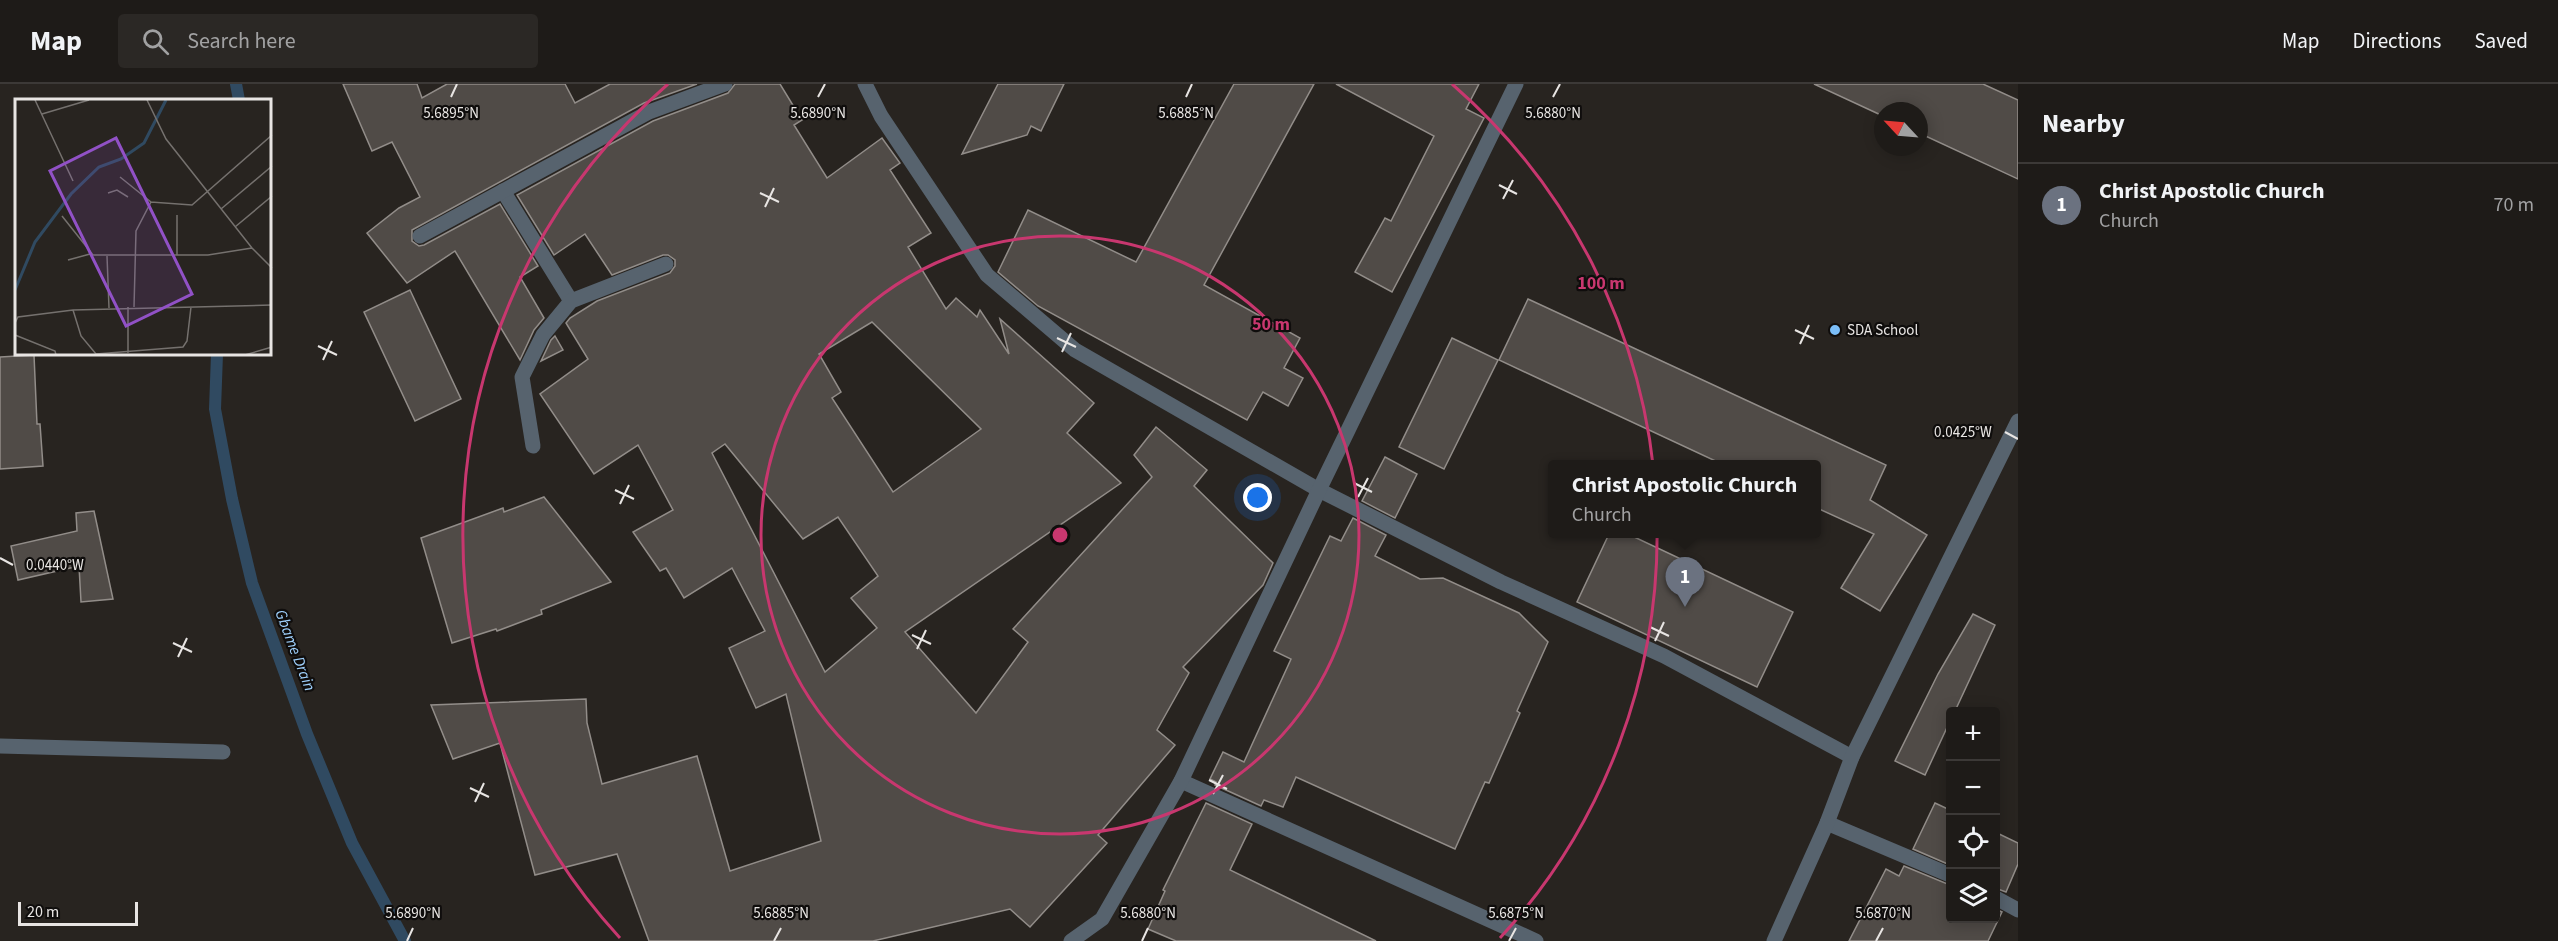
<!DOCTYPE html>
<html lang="en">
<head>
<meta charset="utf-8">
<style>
  :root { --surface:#1e1b18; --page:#2b2825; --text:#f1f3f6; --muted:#a1a1a2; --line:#3c3937; --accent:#1a73e8 }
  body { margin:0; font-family:"Source Sans 3",sans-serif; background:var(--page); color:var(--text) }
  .controls { position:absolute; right:18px; bottom:18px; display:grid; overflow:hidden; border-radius:6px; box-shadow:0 3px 15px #0003 }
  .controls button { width:54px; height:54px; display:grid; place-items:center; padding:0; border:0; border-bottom:2px solid var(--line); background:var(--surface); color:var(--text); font:30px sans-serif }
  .compass { position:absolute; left:1874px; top:18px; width:54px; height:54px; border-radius:50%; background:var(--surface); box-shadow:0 3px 15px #0003; rotate:296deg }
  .scale { position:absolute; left:18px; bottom:15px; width:120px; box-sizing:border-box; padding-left:6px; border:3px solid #e8e5e3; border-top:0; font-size:16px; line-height:21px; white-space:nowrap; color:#e8e5e3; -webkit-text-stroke:4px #0f0d0c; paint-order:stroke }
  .you { position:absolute; left:1258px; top:414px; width:21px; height:21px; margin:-15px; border:4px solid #fff; border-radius:50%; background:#1a73e8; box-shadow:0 0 0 9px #1a73e833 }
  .badge { display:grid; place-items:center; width:39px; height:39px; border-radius:50%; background:var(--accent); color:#fff; font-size:20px; font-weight:700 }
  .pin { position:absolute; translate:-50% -50px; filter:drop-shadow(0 2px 3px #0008) }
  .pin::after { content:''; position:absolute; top:32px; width:21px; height:18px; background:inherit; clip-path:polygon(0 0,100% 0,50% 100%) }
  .popup { position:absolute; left:1548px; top:376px; width:273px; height:78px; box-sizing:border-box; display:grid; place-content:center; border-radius:6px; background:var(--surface); filter:drop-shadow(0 2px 4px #0005); font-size:20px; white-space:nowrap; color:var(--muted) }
  .popup b { font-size:22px; color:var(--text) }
  .popup::after { content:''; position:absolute; left:50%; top:100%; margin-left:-12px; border:12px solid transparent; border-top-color:var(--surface) }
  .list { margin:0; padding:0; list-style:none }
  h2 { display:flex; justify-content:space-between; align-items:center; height:78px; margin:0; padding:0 24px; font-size:26px }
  h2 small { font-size:20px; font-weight:400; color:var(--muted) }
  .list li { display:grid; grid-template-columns:39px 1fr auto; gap:18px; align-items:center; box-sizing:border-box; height:84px; padding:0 24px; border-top:2px solid var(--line) }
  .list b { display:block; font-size:22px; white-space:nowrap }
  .list p { margin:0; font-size:20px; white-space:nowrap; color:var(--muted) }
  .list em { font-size:20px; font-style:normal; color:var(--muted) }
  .icon { flex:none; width:33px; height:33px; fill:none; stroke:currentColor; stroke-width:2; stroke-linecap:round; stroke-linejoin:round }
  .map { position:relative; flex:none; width:2018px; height:857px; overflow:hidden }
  header { display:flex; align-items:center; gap:36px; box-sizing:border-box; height:84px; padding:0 30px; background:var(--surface); border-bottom:2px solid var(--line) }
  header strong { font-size:28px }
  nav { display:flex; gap:33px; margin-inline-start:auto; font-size:21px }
  .search { width:420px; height:54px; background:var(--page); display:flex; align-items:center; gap:15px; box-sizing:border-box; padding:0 21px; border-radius:6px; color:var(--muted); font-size:22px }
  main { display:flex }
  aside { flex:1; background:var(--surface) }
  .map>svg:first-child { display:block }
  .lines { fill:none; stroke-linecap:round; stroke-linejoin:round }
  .stream { stroke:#304a61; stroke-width:12 }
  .building { fill:#504b47; stroke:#928d89; stroke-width:1.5; fill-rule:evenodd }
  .lane { stroke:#57636e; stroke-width:15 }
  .street { stroke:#57636e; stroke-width:15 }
  .ticks { fill:none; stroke:#e8e5e3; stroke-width:2 }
  .ring { fill:none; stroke:#c8376f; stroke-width:3 }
  .poi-dot { fill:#7bbef8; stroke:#0f0d0c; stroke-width:2 }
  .labels { text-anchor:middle; stroke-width:4.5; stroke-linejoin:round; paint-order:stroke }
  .poi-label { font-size:15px; fill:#e8e5e3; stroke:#0f0d0c; text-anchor:start }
  .water-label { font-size:16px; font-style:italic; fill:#9fd0fc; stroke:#0f0d0c }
  .inset-river { fill:none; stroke:#304a61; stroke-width:3 }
  .inset-road { fill:none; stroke:#75716e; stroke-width:1.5 }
  .view { fill:#9151c6; fill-opacity:0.15; stroke:#9151c6; stroke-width:3 }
  .inset-edge { fill:none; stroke:#e8e5e3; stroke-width:3 }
  .ticks-label { font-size:15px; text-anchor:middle; fill:#e8e5e3; stroke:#0f0d0c; stroke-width:4.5; stroke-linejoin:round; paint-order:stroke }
  .centre { fill:#c8376f; stroke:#0f0d0c; stroke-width:3 }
  .ring-label { font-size:18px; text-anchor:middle; font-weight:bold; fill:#c8376f; stroke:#0f0d0c; stroke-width:4.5; stroke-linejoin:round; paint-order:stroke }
</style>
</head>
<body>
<header>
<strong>Map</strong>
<div class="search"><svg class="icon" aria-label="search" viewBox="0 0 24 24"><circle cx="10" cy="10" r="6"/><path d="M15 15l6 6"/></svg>Search here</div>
<nav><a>Map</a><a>Directions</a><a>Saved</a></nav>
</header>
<main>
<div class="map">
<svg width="2018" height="857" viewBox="0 0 2018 857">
  <rect width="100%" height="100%" fill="#282420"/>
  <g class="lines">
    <g class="stream">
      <polyline points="236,0 239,16"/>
      <polyline points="217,270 215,325 232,415 252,499 307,650 352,759 405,857"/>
    </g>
  </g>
  <g class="building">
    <polygon points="343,0 417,0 422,14 447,0 565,0 575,19 610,0 697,0 644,19 412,146 412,157 419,162 424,161 500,120 538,182 520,193 544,234 534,246 520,276 455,167 407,199 367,149 399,124 420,113 392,58 372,67"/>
    <path d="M 735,0 L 780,0 L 802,36 L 794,41 L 827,94 L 882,54 L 900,79 L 890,86 L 931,149 L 908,163 L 946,225 L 956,214 L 977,233 L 980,226 L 1009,270 L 1000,235 L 1094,319 L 1067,349 L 1121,399 L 905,548 L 976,629 L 1028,558 L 1013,545 L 1152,393 L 1134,371 L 1156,343 L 1207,386 L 1194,402 L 1273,479 L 1263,501 L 1183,583 L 1189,589 L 1157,646 L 1175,661 L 1098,751 L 1107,759 L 1030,843 L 1010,825 L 873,857 L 649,857 L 617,770 L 535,791 L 500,659 L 453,675 L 431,621 L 586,615 L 587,639 L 602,700 L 697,672 L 730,787 L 821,757 L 786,610 L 756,624 L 729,564 L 765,547 L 732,484 L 684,514 L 666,484 L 660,487 L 633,448 L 673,426 L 638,361 L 594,390 L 540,310 L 588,275 L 566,239 L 570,234 L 597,217 L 670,189 L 675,182 L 675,176 L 668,171 L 663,171 L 612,191 L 585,150 L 554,171 L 517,111 L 653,37 L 728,9 ZM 872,238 L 981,345 L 893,408 L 832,314 L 841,308 L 819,270 ZM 725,360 L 803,455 L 838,433 L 878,492 L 851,514 L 877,544 L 825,588 L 712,369 Z"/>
    <polygon points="998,0 1064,0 1041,47 1031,42 1027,51 962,70"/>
    <polygon points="1234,0 1314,0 1204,201 1300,254 1284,284 1303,294 1288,322 1263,308 1247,336 1038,222 998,188 1028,126 1136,178"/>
    <polygon points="1336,0 1479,0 1466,25 1484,34 1392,208 1355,188 1385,134 1391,137 1434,52"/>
    <polygon points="1814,0 1983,0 2018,16 2018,95 1919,49 1919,27 1883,27 1883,32"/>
    <polygon points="410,206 461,315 415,337 364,228"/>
    <polygon points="1528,215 1886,381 1870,416 1927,451 1880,527 1841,504 1874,450 1817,424 1817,381 1724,381 1499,276"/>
    <polygon points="555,252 563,266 541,277 551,256"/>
    <polygon points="1452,254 1498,276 1444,385 1399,363"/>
    <polygon points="34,271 37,340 40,340 43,382 0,385 0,273"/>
    <polygon points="1385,373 1417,390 1395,434 1362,417"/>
    <polygon points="544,413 611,498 541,526 542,530 497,547 496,545 452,559 421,454 503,424 504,428"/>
    <polygon points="94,427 113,515 81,518 79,482 18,496 11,462 77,447 76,429"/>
    <polygon points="1353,434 1386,451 1375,472 1420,495 1443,494 1519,529 1548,558 1517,627 1520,629 1489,699 1485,698 1455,765 1296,693 1283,723 1264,716 1261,722 1215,701 1216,698 1210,695 1223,668 1244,678 1291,575 1274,567 1330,452 1341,457"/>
    <polygon points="1609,450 1628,450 1793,528 1757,603 1577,518"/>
    <polygon points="1973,530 1995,541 1955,627 1950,627 1950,637 1925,691 1895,677 1938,590"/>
    <polygon points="1206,719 1252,740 1230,786 1376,857 1176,857 1148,845 1165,807 1163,806"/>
    <polygon points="1935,719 1950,726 1950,781 1913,765"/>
    <polygon points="1995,748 2018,759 2018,780 2006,808 1995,804"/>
    <polygon points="1904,782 1950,801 1950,834 1995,834 1995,825 2002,828 1988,857 1849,857 1886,785 1899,792"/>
  </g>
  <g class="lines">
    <g class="lane">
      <polyline points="503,107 571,217"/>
      <polyline points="533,362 522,293 543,251 571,217 666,180"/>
    </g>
    <g class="street">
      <polyline points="865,0 881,32 987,191 1075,266 1319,406 1501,498 1664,572 1852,673"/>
      <polyline points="420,152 649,28 725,0"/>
      <polyline points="0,662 223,668"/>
      <polyline points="1181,697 1536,857"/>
      <polyline points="1827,739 1950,791"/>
      <polyline points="1996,814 2018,826"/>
      <polyline points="1071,857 1102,835 1181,697 1319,406 1516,0"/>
      <polyline points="1774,857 1827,739 1852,673 2018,337"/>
    </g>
  </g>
  <path class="ticks" d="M 451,13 L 457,0M 818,13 L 825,0M 1186,13 L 1192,0M 1553,13 L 1560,0M 1499,101 L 1517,110M 760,109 L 779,118M 1503,115 L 1513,96M 765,123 L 774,104M 1795,246 L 1814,255M 1057,254 L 1076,263M 1800,260 L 1809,241M 318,262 L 337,271M 1062,268 L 1071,249M 323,276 L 332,257M 2005,348 L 2018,355M 1354,399 L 1372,408M 615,406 L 634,415M 1358,413 L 1368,394M 620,420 L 629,401M 0,474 L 13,481M 1650,543 L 1669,552M 912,551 L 931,560M 1655,557 L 1664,538M 173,559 L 192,568M 917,565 L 926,546M 178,573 L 187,554M 1209,696 L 1227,705M 470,704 L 489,713M 1213,710 L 1223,691M 475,718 L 484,699M 407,857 L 413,844M 774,857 L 781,844M 1142,857 L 1148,844M 1509,857 L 1516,844M 1876,857 L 1883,844"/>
  <g class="ring">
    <circle cx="1060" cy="451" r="299"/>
    <path d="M620 854A597 597 0 0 1 668 0M1452 0A597 597 0 0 1 1500 854"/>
  </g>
  <circle class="poi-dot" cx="1835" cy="246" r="6"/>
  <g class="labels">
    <g class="poi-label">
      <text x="1847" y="251">SDA School</text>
    </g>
    <g class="water-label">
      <text transform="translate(296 566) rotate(69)" y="6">Gbame Drain</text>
    </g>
  </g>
  <g transform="translate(15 15)">
    <rect width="256" height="256" fill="#282420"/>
    <path class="inset-river" d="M 0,191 L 20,143 L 56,95 L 84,68 L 106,60 L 129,44 L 151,1"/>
    <path class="inset-road" d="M 20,1 L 58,82M 132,1 L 151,40 L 237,149 L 257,169M 27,15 L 74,1M 105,78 L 136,103M 93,94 L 102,91 L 113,98M 206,110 L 257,67M 47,117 L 78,156 L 193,156 L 237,149M 220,128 L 257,97M 162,156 L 162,116M 92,157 L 94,209M 53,161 L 75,155M 119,208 L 121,132 L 136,103 L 177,106 L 257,36M 58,211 L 66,237 L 81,255 L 168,248 L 172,242 L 176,208M 0,224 L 3,218 L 58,211 L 257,206M 0,236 L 40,252 L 41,256M 113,254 L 113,208M 230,256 L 257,248"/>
    <path class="view" d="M 101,39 L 177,195 L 111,227 L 35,72 Z"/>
    <rect width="256" height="256" class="inset-edge"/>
  </g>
  <g class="ticks-label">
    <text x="451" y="34">5.6895°N</text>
    <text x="818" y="34">5.6890°N</text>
    <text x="1186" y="34">5.6885°N</text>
    <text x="1553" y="34">5.6880°N</text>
    <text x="1963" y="353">0.0425°W</text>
    <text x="55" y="486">0.0440°W</text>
    <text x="413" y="834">5.6890°N</text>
    <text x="781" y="834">5.6885°N</text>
    <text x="1148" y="834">5.6880°N</text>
    <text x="1516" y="834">5.6875°N</text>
    <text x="1883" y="834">5.6870°N</text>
  </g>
  <circle cx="1060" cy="451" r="9" class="centre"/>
  <g class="ring-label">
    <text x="1601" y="205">100 m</text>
    <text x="1271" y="246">50 m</text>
  </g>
</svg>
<div class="controls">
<button>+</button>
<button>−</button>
<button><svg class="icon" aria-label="locate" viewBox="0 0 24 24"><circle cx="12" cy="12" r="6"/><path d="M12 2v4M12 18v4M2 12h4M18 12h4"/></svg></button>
<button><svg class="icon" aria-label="layers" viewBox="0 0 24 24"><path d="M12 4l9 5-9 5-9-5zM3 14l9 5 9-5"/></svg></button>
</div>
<svg class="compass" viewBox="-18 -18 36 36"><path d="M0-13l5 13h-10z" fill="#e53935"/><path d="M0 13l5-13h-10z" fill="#a1a1a2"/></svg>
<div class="scale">20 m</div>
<div class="you"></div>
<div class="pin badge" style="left:1685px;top:523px;background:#6b7280">1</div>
<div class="popup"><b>Christ Apostolic Church</b>Church</div>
</div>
<aside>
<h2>Nearby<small></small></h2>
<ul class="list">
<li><span class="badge" style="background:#6b7280">1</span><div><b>Christ Apostolic Church</b><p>Church</p></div><em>70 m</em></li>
</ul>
</aside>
</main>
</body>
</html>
